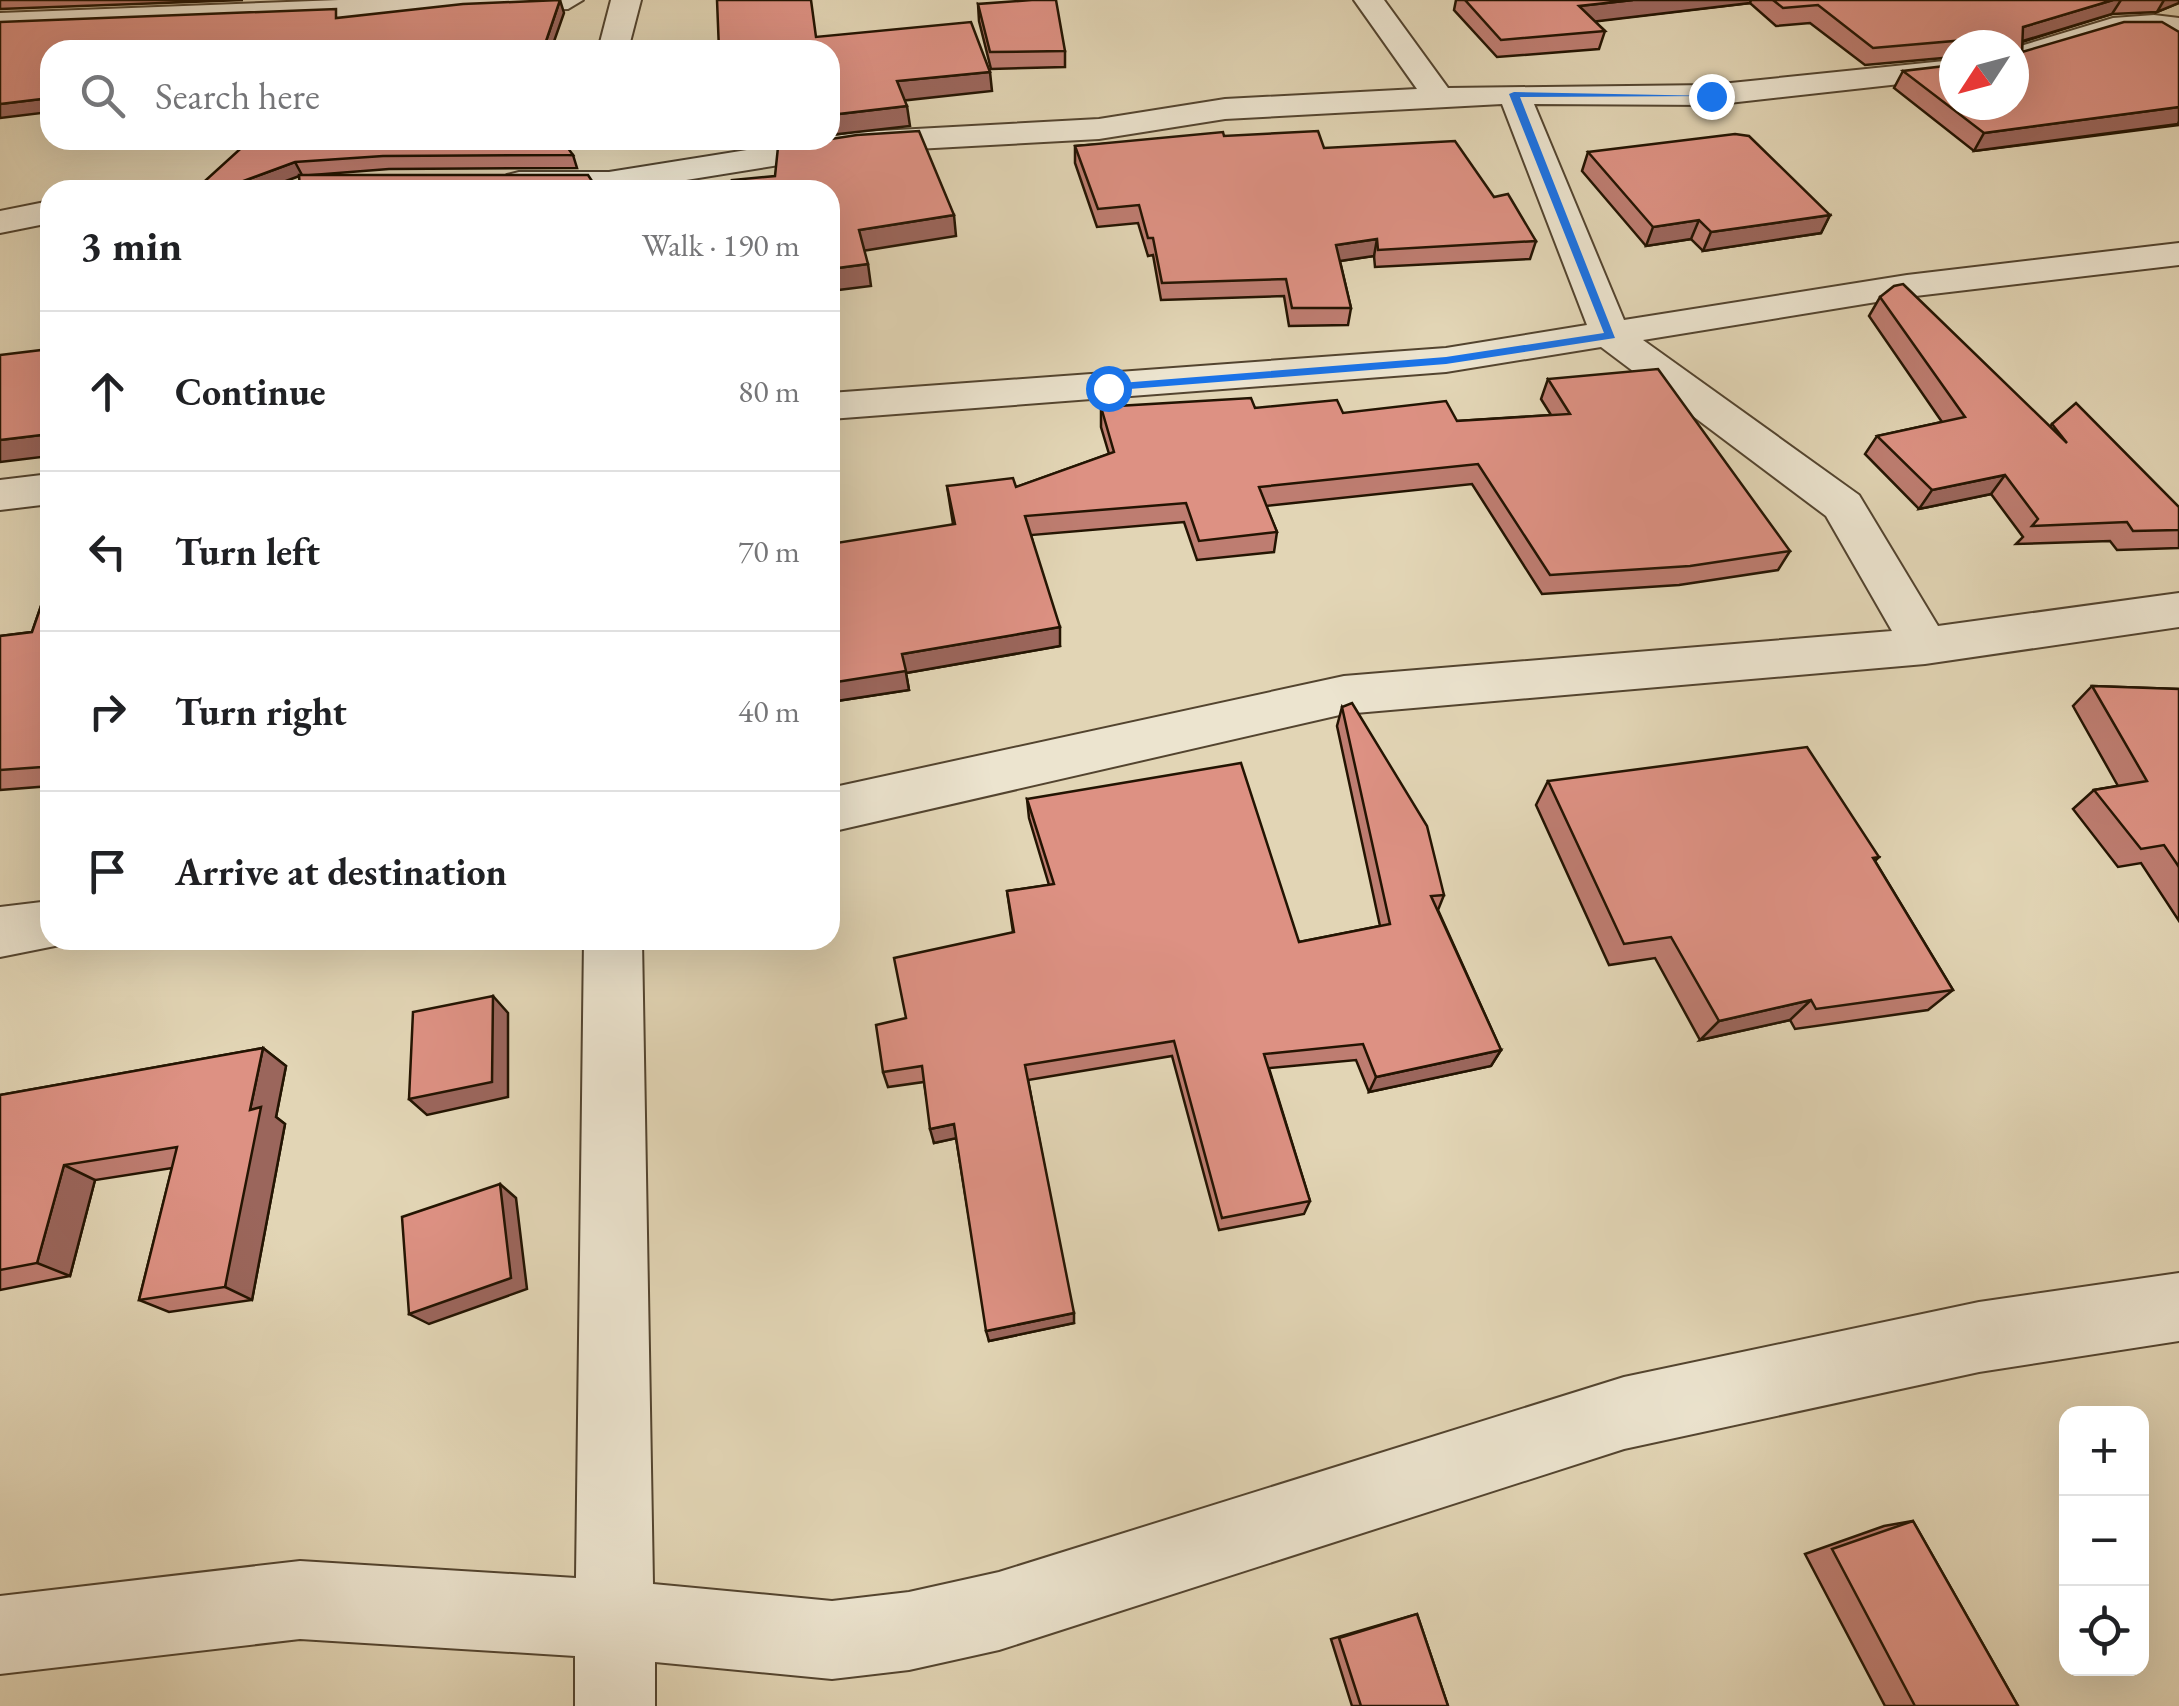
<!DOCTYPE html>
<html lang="en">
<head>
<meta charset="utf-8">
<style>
  :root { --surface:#fff; --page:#f2f2f2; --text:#202124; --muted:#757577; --line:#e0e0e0 }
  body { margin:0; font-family:"EB Garamond",serif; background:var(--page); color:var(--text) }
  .controls { position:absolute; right:30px; bottom:30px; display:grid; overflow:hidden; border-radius:20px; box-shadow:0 10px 40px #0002 }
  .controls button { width:90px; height:90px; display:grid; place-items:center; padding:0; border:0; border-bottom:2px solid var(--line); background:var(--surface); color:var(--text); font:50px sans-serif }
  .compass { position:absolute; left:1939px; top:30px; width:90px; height:90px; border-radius:50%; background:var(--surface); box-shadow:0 10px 40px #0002; rotate:234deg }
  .stop { position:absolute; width:30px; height:30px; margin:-22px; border:8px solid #1a73e8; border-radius:50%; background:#fff }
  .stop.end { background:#1a73e8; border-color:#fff; box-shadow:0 2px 10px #0008 }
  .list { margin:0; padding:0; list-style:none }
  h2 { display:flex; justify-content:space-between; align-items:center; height:130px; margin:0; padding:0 40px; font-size:42px }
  h2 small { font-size:32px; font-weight:400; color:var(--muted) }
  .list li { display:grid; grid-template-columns:65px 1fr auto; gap:30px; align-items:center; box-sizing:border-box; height:160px; padding:0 40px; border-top:2px solid var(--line) }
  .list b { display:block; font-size:38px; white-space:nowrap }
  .list em { font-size:32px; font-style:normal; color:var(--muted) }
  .icon { flex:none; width:55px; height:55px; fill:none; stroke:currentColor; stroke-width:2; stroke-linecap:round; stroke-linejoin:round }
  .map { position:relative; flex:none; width:2179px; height:1706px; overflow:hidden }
  .search { position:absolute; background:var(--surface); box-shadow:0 10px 40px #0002; left:40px; top:40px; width:800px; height:110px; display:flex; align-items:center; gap:25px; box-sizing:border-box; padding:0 35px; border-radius:30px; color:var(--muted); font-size:38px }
  .panel { position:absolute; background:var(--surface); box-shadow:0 10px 40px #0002; left:40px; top:180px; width:800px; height:770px; border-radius:30px }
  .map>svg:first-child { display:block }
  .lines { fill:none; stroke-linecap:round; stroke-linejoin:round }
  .minor-casing { stroke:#53442f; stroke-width:4 }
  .minor { fill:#ece4cf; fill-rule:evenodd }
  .wall { fill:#be7d71; stroke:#231402; stroke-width:2.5 }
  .shaded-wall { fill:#9b665c; stroke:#231402; stroke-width:2.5 }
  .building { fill:#dd9183; stroke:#231402; stroke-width:2.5 }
  .route { fill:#1a73e8 }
</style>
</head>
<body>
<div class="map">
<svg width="2179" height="1706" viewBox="0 0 2179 1706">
  <rect width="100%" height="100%" fill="#e2d5b5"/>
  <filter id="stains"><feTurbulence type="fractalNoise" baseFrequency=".002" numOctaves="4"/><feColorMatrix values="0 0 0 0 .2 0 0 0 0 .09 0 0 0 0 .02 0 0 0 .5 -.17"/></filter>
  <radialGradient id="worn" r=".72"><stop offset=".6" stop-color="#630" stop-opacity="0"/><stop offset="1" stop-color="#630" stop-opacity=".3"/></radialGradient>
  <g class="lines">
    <g class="minor-casing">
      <g id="minor">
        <polygon points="339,0 583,0 568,9 0,31 0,13"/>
        <polygon points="611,0 641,0 628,50 598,50"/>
        <polygon points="1354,0 1384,0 1448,88 1711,85 1954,60 1954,78 1711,105 1534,104 1624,320 1907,275 2179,243 2179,265 1907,297 1643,340 1859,495 1938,626 2179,593 2179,627 1925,664 1344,714 830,832 830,788 1344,676 1892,631 1826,516 1601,347 1446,372 830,419 830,393 1446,348 1587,325 1502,104 1225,119 1099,139 860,152 624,190 509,190 502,182 507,175 519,172 609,172 860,132 1099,119 1225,99 1417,89"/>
        <polygon points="2154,15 2179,18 2179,36 2113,36 2014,67 2014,48 2113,18"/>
        <polygon points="50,201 50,223 0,233 0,211"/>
        <polygon points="50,474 50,504 0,510 0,480"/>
        <polygon points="50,901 50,940 72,940 70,943 0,957 0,907"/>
        <polygon points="584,940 642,940 653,1584 832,1601 909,1592 999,1572 1624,1377 1979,1302 2179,1273 2179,1341 1979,1372 1624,1449 999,1650 909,1670 832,1679 655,1662 655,1706 575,1706 575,1656 300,1639 0,1674 0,1596 300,1561 576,1578"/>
      </g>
    </g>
    <use href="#minor" class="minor"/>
  </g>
  <g class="wall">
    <polygon points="0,0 243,0 0,9"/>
    <polygon points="1456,0 2179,0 2179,3 2157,12 2112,14 2022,42 2022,52 2179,32 2179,125 1974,151 1894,88 1903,71 1954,105 2014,45 1954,45 1954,57 1865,65 1810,23 1776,26 1750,3 1594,21 1605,31 1599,49 1497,57 1454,10"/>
    <polygon points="978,4 1065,51 1065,67 991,69 979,21"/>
    <polygon points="1224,136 1324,148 1494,197 1536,241 1530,259 1375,267 1374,256 1340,261 1351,308 1348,325 1289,326 1284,296 1161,300 1153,255 1148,256 1138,223 1097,227 1075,163 1075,146"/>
    <polygon points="250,140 573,155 577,168 389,169 299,176"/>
    <polygon points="1588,152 1830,215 1821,233 1703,251 1691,239 1646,246 1582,171"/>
    <polygon points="1880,297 2050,427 2052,424 2179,507 2179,548 2117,550 2110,541 2016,544 2023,537 1991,494 1919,509 1865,454 1877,436 1942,422 1869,316"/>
    <polygon points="1548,379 1790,551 1778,570 1679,585 1542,594 1472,484 1266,506 1277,532 1274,552 1197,560 1184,522 1031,535 1060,646 906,673 909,690 830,702 953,524 947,486 1016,487 1109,454 1101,427 1101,407 1255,408 1457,421 1551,415 1541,399"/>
    <polygon points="50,580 50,786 0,790 0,636 32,632"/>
    <polygon points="2092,686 2179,689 2179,921 2141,863 2118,867 2073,809 2094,790 2118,786 2073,706"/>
    <polygon points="1342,707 1444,895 1438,910 1501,1050 1491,1066 1369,1092 1356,1060 1269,1068 1310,1201 1304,1214 1219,1230 1172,1056 1028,1080 1074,1323 989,1341 956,1138 934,1143 924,1082 888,1087 883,1072 906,1018 1013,932 1007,891 1049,885 1029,818 1027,799 1299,942 1380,926 1337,726"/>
    <polygon points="1548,781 1879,857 1875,861 1953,990 1928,1010 1795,1029 1790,1020 1700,1040 1655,958 1609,965 1536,805"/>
    <polygon points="263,1048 286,1066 276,1117 285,1124 252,1300 169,1312 139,1300 172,1168 95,1180 70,1276 0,1290 0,1095"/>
    <polygon points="1913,1521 2018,1706 1885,1706 1805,1554 1884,1526"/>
    <polygon points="1417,1614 1448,1706 1352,1706 1331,1639"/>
  </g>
  <g class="shaded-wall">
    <polygon points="560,0 564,13 551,50 543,50"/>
    <polygon points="1633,0 1751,0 1750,3 1574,24 1579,6"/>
    <polygon points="2113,0 2121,0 2112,14 2013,44 2023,27"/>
    <polygon points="2164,0 2179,0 2179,3 2157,12"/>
    <polygon points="990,72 992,91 899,101 897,81"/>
    <polygon points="50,98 50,112 0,118 0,104"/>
    <polygon points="907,106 910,126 830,135 830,115"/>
    <polygon points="2179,107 2179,121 2178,124 1974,151 1984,133"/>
    <polygon points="295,162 302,175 262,190 219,190"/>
    <polygon points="954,215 956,236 862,251 859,230"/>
    <polygon points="1830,215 1821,233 1703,251 1711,232"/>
    <polygon points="1699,220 1691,239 1646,246 1653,227"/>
    <polygon points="1377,239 1374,256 1333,262 1336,245"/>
    <polygon points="868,264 871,286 830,291 830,269"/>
    <polygon points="50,434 50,456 0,462 0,440"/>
    <polygon points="2005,475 1991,494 1919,509 1932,490"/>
    <polygon points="1060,627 1060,646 906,673 909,690 830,702 830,683 902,654"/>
    <polygon points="45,760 50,765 50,774 42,767"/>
    <polygon points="493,996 508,1013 508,1097 427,1115 409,1099"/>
    <polygon points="1811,1000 1790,1020 1700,1040 1719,1021"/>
    <polygon points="263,1048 286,1066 276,1117 285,1124 252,1300 225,1287 250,1110"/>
    <polygon points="1501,1050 1491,1066 1369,1092 1376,1077"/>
    <polygon points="954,1124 957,1138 934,1143 930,1129"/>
    <polygon points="64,1165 95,1180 70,1276 37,1263"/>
    <polygon points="500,1184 516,1198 527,1289 429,1324 409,1314"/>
    <polygon points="1074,1313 1074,1323 989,1341 986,1331"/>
  </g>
  <g class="building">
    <polygon points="560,0 543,50 50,50 50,98 0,104 0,22 336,9 336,18 463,4"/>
    <polygon points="717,0 811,0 816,37 971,22 990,72 897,81 907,106 830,115 830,50 719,50"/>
    <polygon points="1032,0 1056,0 1065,51 990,52 978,4"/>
    <polygon points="1465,0 1633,0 1579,6 1605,31 1501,40"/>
    <polygon points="1773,0 2113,0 2023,27 2022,52 2124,22 2162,22 2179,32 2179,107 1984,133 1903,71 1954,65 1954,105 2014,105 2014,45 1965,45 1966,40 1873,48 1818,5 1783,8"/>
    <polygon points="919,131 954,215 859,230 868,264 830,269 830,190 734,190 732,180 775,176 778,147 857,135"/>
    <polygon points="1318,131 1324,148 1455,141 1494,197 1508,194 1536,241 1378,250 1377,239 1336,245 1351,308 1292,308 1286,279 1162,283 1153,238 1148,238 1139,205 1098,209 1075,146 1223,132 1224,136"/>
    <polygon points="1735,134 1749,136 1830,215 1711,232 1699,220 1653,227 1588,152"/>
    <polygon points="250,140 562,140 573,155 383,156 295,162 219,190 195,190"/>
    <polygon points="299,175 588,175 598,190 300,190"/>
    <polygon points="1903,284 2067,443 2052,424 2076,403 2179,507 2179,530 2133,531 2127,522 2032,526 2038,519 2005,475 1932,490 1877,436 1965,417 1880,297 1894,286"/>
    <polygon points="50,349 50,434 0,440 0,355"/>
    <polygon points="1658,369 1790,551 1690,566 1550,575 1478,464 1259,487 1277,532 1199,541 1186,503 1025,516 1060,627 902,654 906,671 830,683 830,544 955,524 947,486 1013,478 1016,487 1114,452 1101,407 1251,398 1255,408 1337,400 1343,413 1446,401 1457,421 1570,414 1548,379"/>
    <polygon points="50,580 50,760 45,760 42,767 0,770 0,636 32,632"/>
    <polygon points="2092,686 2179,689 2179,867 2164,845 2141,849 2094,790 2147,781"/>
    <polygon points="1352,703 1427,826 1444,895 1431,896 1501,1050 1376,1077 1363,1044 1264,1054 1310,1201 1222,1218 1174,1041 1025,1065 1074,1313 986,1331 954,1124 930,1129 922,1066 883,1072 876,1025 906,1018 894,958 1014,932 1007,891 1054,884 1027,799 1241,763 1299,942 1390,924 1342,707"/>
    <polygon points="1807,747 1879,857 1873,858 1953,990 1816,1009 1811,1000 1719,1021 1671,937 1624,944 1548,781"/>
    <polygon points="493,996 492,1082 409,1099 413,1012"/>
    <polygon points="263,1048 250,1110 261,1107 225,1287 139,1300 177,1147 64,1165 37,1263 0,1270 0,1095"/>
    <polygon points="500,1184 511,1278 409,1314 402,1217"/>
    <polygon points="1913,1521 2018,1706 1915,1706 1832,1549"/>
    <polygon points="1417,1614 1448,1706 1361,1706 1339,1638"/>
  </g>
  <polygon class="route" points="1514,92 1716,96 1520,97 1615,338 1446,364 1104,391 1108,384 1446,357 1604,333 1509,94"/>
  <rect width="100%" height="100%" filter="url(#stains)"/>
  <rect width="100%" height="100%" fill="url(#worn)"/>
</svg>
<div class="controls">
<button>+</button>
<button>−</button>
<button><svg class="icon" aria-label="locate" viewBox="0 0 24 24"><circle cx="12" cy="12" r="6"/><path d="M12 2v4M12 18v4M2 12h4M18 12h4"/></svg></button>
</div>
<svg class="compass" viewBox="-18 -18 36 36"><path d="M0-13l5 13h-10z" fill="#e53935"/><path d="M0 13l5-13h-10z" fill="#757577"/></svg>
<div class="stop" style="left:1108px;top:388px"></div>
<div class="stop end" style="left:1711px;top:96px"></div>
<div class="search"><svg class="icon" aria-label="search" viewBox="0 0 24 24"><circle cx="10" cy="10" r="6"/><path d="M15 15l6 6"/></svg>Search here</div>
<section class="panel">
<h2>3 min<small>Walk · 190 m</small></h2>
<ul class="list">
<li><svg class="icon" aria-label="ahead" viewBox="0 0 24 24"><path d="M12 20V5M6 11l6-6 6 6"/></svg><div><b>Continue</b></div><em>80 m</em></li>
<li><svg class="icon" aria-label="left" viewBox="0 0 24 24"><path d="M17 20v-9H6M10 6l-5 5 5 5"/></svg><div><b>Turn left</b></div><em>70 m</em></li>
<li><svg class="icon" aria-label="right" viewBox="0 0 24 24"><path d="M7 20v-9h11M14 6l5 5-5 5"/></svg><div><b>Turn right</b></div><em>40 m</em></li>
<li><svg class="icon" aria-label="arrive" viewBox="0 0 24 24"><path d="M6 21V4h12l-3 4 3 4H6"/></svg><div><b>Arrive at destination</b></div></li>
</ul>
</section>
</div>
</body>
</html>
